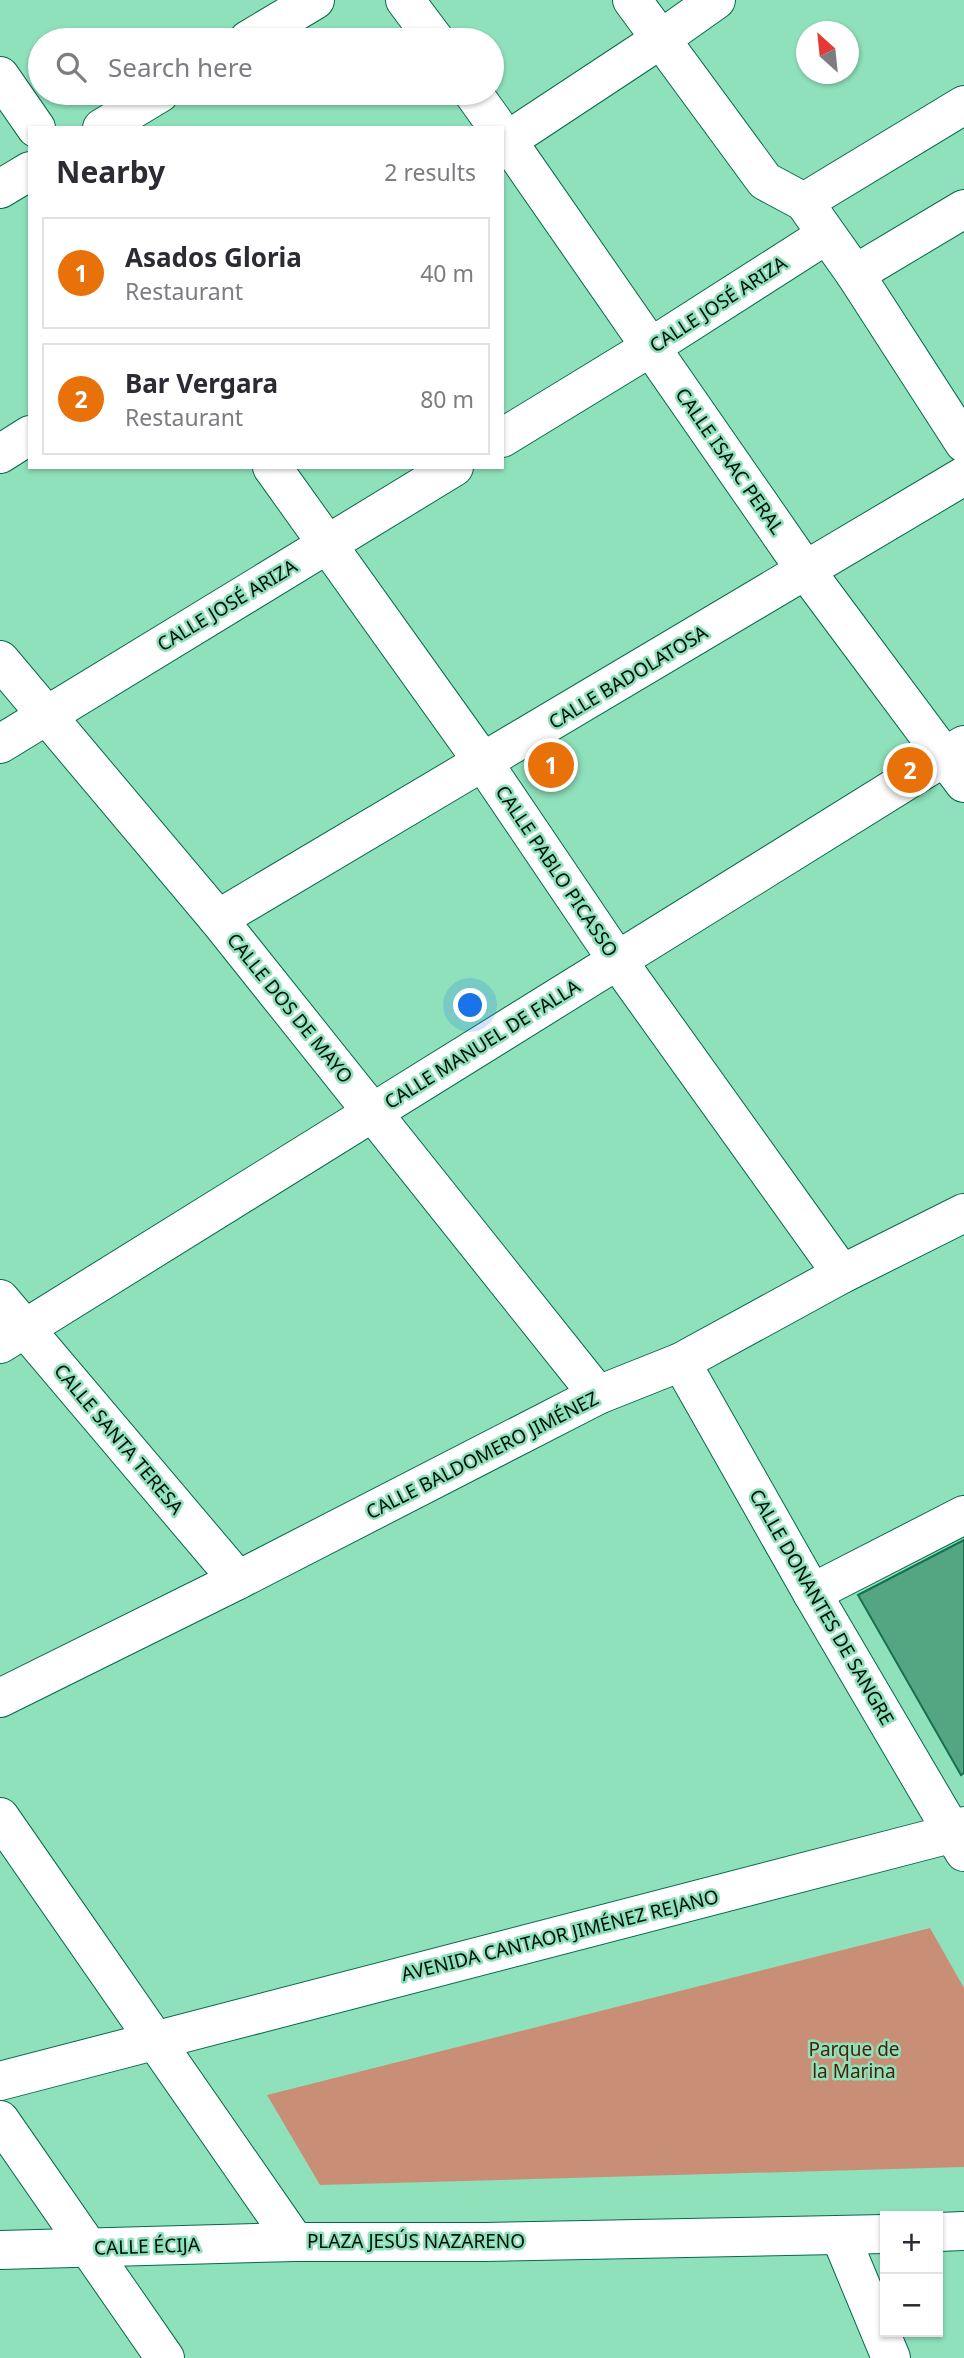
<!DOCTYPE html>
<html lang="en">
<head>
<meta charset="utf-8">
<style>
  :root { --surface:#fff; --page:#f7f7f7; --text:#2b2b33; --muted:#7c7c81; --line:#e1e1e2; --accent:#db2777 }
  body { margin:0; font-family:"Noto Sans",sans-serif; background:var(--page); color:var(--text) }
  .controls { position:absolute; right:21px; bottom:21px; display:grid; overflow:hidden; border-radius:0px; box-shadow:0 2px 5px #0004 }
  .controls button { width:63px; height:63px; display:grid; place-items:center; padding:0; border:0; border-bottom:2px solid var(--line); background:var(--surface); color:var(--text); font:35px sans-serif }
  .compass { position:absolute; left:796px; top:21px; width:63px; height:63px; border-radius:50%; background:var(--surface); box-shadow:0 2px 5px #0004; rotate:333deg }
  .you { position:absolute; left:471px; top:1006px; width:24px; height:24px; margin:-18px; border:5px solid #fff; border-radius:50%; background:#1a73e8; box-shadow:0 0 0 10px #1a73e833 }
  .badge { display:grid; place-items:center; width:46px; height:46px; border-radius:50%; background:var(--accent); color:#fff; font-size:23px; font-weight:700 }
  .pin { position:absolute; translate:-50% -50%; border:4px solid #fff; box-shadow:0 2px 7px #0006 }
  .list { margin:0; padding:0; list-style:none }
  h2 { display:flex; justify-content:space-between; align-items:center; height:91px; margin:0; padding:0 28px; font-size:30px }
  h2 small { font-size:23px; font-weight:400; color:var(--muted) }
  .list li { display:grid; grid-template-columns:46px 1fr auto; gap:21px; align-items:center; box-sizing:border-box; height:112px; margin:0 14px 14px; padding:0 14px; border:2px solid var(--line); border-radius:0px }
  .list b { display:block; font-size:26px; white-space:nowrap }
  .list p { margin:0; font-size:23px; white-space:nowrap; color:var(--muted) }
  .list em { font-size:23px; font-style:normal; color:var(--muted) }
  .icon { flex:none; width:38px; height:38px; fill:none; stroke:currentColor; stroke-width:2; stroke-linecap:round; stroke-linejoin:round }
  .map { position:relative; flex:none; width:964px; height:2358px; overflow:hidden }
  .search { position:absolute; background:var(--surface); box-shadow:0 2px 5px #0004; left:28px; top:28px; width:476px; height:77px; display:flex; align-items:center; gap:18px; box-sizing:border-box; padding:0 24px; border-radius:38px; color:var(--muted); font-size:26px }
  .panel { position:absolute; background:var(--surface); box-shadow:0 2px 5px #0004; left:28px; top:126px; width:476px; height:343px; border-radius:0px }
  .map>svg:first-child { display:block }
  .green { fill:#c98f76 }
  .building { fill:#54a683; stroke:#167151; stroke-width:2 }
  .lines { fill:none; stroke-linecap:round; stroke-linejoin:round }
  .minor-casing { stroke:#06694a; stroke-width:40 }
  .minor { stroke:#fff; stroke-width:38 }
  .labels { text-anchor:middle; stroke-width:5; stroke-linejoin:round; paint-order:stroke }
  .street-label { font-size:19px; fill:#001007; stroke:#8fe1bc }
  .park-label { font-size:19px; fill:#4c1d05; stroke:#8fe1bc }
</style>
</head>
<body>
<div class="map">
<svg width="964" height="2358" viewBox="0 0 964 2358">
  <rect width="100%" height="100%" fill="#8fe1bc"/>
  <polygon class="green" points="930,1928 964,1988 964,2167 320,2185 267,2095"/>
  <polygon class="building" points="964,1540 964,1773 961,1775 858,1595"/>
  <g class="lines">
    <g class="minor-casing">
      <g id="minor">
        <polyline points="405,0 435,40"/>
        <polyline points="632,0 765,181 804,202 855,274 964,443"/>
        <polyline points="248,40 315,0"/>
        <polyline points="0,76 36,128"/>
        <polyline points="473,93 498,128"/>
        <polyline points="102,128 160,93"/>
        <polyline points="502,133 806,571 964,783"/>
        <polyline points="502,144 661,39 716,0"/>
        <polyline points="0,189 30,171"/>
        <polyline points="804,202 964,105"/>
        <polyline points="855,274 964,209"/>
        <polyline points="502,438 651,347 826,235"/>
        <polyline points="0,454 30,435"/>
        <polyline points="272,467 483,762 617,960 842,1274"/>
        <polyline points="0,660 218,919 598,1395"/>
        <polyline points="0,744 454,467"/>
        <polyline points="218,919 964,476"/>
        <polyline points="0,1299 238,1580"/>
        <polyline points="0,1344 964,745"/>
        <polyline points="681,1362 812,1593 964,1852"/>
        <polyline points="812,1593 964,1515"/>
        <polyline points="0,1698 238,1580 598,1395 681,1362 842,1274 964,1213"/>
        <polyline points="0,1817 295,2242"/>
        <polyline points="0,2081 954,1833 964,1826"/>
        <polyline points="0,2120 165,2358"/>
        <polyline points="938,2232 964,2231"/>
        <polyline points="840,2235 891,2358"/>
        <polyline points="0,2250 295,2242 485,2242 885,2234"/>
      </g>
    </g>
    <use href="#minor" class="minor"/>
  </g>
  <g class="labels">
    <g class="street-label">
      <text transform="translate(718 304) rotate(-33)" y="7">CALLE JOSÉ ARIZA</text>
      <text transform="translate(730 461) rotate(55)" y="7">CALLE ISAAC PERAL</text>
      <text transform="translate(227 605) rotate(-31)" y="7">CALLE JOSÉ ARIZA</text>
      <text transform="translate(628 677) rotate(-31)" y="7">CALLE BADOLATOSA</text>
      <text transform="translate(557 871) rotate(56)" y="7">CALLE PABLO PICASSO</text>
      <text transform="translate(290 1008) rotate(51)" y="7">CALLE DOS DE MAYO</text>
      <text transform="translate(482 1044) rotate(-32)" y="7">CALLE MANUEL DE FALLA</text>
      <text transform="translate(119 1439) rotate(50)" y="7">CALLE SANTA TERESA</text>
      <text transform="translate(482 1455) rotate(-27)" y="7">CALLE BALDOMERO JIMÉNEZ</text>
      <text transform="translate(822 1607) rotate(60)" y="7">CALLE DONANTES DE SANGRE</text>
      <text transform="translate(560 1935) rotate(-14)" y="7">AVENIDA CANTAOR JIMÉNEZ REJANO</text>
      <text x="416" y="2248">PLAZA JESÚS NAZARENO</text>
      <text transform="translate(147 2246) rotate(-2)" y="7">CALLE ÉCIJA</text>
    </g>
    <g class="park-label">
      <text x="854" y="2056">Parque de<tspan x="854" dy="22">la Marina</tspan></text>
    </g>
  </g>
</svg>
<div class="controls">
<button>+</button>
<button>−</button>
</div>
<svg class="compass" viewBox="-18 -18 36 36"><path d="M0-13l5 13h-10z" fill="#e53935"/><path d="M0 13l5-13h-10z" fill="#7c7c81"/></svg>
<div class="you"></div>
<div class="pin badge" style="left:551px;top:765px;background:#e8710a">1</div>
<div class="pin badge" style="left:910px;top:770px;background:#e8710a">2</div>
<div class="search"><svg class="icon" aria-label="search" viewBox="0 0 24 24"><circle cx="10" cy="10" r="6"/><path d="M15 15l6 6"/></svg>Search here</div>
<section class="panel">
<h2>Nearby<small>2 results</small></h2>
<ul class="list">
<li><span class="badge" style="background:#e8710a">1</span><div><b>Asados Gloria</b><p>Restaurant</p></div><em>40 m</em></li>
<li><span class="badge" style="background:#e8710a">2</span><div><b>Bar Vergara</b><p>Restaurant</p></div><em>80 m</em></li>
</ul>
</section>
</div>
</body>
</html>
